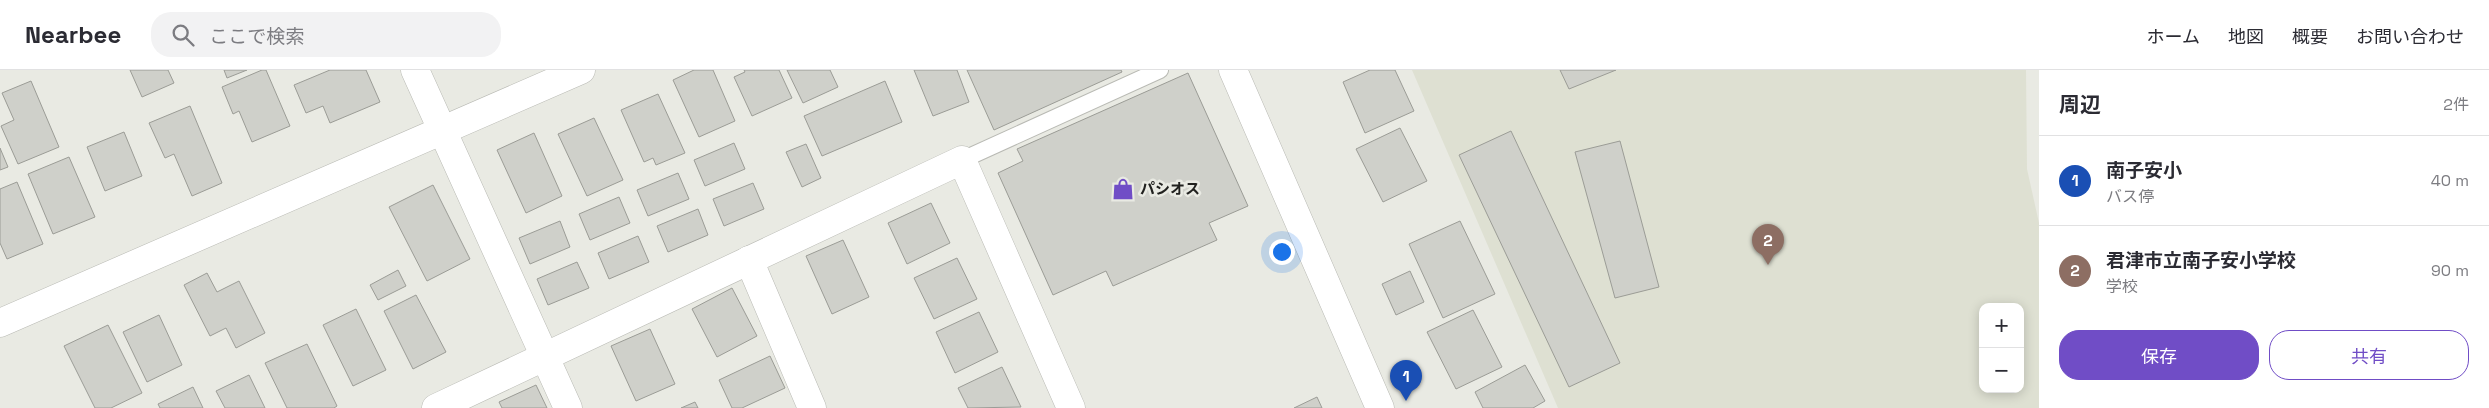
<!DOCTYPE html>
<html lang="ja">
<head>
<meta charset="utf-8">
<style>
  :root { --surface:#fff; --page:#f2f2f3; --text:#2b2b33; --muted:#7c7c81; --line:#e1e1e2; --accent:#704dc6 }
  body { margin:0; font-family:"Space Grotesk","Noto Sans JP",sans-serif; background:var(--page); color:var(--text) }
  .controls { position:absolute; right:15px; bottom:15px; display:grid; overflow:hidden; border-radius:10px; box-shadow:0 2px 12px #0003 }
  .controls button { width:45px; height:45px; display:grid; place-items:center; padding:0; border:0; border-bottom:1px solid var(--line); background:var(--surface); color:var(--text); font:25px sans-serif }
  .you { position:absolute; left:1281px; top:181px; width:18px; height:18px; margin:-12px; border:4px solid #fff; border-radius:50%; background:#1a73e8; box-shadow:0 0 0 8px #1a73e833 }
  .badge { display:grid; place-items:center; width:32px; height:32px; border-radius:50%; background:var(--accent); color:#fff; font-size:16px; font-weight:700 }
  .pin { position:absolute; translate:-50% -41px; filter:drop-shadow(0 1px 2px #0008) }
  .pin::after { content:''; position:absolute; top:26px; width:18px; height:15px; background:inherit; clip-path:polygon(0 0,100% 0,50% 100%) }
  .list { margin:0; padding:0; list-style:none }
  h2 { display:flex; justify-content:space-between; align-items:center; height:65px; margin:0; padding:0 20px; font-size:21px }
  h2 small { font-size:16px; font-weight:400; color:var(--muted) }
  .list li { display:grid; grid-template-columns:32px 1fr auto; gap:15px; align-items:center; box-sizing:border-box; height:90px; padding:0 20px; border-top:1px solid var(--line) }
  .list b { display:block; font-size:19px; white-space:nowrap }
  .list p { margin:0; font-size:16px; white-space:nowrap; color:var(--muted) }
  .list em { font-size:16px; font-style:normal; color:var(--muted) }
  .actions { display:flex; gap:10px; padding:15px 20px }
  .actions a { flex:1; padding:11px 0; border:1px solid var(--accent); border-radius:20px; text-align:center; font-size:18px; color:var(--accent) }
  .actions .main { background:var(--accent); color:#fff }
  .icon { flex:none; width:28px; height:28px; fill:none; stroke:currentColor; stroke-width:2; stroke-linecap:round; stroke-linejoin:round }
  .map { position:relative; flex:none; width:2039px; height:338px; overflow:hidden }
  header { display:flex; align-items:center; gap:30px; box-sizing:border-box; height:70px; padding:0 25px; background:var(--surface); border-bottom:1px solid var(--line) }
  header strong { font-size:24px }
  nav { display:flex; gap:28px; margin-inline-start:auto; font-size:18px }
  .search { width:350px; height:45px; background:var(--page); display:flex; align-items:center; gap:12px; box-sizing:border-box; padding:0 18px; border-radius:20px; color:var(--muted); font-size:19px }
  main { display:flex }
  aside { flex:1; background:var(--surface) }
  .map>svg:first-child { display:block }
  .built { fill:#dee0d2; fill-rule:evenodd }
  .building { fill:#cfd0ca; stroke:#9b9c96 }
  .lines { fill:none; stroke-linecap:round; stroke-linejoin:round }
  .service-casing { stroke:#b9bab4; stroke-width:18 }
  .minor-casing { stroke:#b9bab4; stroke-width:29 }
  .tertiary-casing { stroke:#b9bab4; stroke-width:29 }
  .service { stroke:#fff; stroke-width:16 }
  .minor { stroke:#fff; stroke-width:28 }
  .tertiary { stroke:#fff; stroke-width:28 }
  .labels { text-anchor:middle; stroke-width:5; stroke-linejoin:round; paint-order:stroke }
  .poi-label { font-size:15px; font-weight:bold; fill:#21211f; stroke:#e9eae3; text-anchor:start }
</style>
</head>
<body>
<header>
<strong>Nearbee</strong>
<div class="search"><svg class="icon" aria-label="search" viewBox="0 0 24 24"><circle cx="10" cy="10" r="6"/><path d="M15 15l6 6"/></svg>ここで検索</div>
<nav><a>ホーム</a><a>地図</a><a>概要</a><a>お問い合わせ</a></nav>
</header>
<main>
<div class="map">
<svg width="2039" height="338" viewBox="0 0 2039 338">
  <rect width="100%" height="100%" fill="#e9eae3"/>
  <path class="built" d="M 1412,0 L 2026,0 L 2027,99 L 2039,153 L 2039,338 L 1558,338 ZM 1983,237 L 2020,237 L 2020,319 L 1983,319 Z"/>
  <g class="building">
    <polygon points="130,0 168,0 174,13 142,27"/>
    <polygon points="224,0 247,0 227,8"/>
    <polygon points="262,0 266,0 290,56 252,72 239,41 233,44 222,17"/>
    <polygon points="330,0 366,0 380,32 330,53 323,36 306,43 294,15"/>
    <polygon points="694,0 713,0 735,51 699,67 673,10"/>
    <polygon points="744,0 779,0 792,28 752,46 734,7 745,2"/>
    <polygon points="787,0 830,0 838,17 803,33"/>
    <polygon points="914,0 957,0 969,32 933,46"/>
    <polygon points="967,0 1121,0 1122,2 994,60"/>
    <polygon points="1370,0 1395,0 1414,41 1365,63 1343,12"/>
    <polygon points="1560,0 1616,0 1569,19"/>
    <polygon points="1188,3 1248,136 1209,153 1217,170 1113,216 1106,201 1053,225 998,103 1023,91 1017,79"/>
    <polygon points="31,11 59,77 18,94 1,56 14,50 2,23"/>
    <polygon points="885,11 902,52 822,86 804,46"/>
    <polygon points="658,24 685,83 656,95 653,88 644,92 621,40"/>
    <polygon points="190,36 222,113 192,126 174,84 165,88 149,53"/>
    <polygon points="594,48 623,110 587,126 558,64"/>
    <polygon points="1400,58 1427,111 1383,132 1356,79"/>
    <polygon points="1511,61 1620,293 1569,317 1459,85"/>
    <polygon points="124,62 142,106 105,121 87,77"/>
    <polygon points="534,63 562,126 526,143 497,80"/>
    <polygon points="1620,71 1659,217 1615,228 1575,82"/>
    <polygon points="734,73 745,99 705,116 694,90"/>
    <polygon points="806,74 821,108 802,117 786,82"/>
    <polygon points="0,78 8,97 0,100"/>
    <polygon points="69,87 95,147 53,164 28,104"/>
    <polygon points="678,103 689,129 648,146 637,120"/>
    <polygon points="17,112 43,174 7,189 0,173 0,119"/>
    <polygon points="753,113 764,139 724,156 713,129"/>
    <polygon points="433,115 470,189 427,211 389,137"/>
    <polygon points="619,127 630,153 590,170 579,144"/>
    <polygon points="931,133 950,173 907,194 888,153"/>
    <polygon points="698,139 708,165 668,182 657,156"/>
    <polygon points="560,151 570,177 530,194 519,168"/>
    <polygon points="1460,151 1495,224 1443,248 1409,174"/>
    <polygon points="638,166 649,192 609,209 598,183"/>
    <polygon points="843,170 869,227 832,244 806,186"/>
    <polygon points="957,188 977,229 934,249 914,208"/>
    <polygon points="577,192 589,218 548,235 537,209"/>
    <polygon points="398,200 406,216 378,230 370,215"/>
    <polygon points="1410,201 1424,232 1396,245 1382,214"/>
    <polygon points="207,203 217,222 239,211 265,263 236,278 226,258 210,266 184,215"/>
    <polygon points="732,218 757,266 717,287 692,239"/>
    <polygon points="416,225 446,282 413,299 384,241"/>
    <polygon points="356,239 386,300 353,316 323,255"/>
    <polygon points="1473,240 1502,297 1456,319 1427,262"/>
    <polygon points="979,242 998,282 955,303 936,262"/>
    <polygon points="159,245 182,295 147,312 123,262"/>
    <polygon points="108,255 142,323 111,338 95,338 64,276"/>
    <polygon points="650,259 675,314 636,331 611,276"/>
    <polygon points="307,274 337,336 334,338 287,338 265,293"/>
    <polygon points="770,286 785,318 742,338 732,338 719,310"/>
    <polygon points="1525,295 1545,331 1533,338 1483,338 1475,322"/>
    <polygon points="1002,297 1021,337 968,338 958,318"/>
    <polygon points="249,305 265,338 225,338 216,321"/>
    <polygon points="536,315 547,338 502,338 499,332"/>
    <polygon points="193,317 203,338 160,338 158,334"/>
    <polygon points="1317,327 1322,338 1294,338"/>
    <polygon points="695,332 698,338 681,338"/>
  </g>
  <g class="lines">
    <g class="service-casing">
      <polyline id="service" points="962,90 1160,0"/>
    </g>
    <g class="minor-casing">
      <g id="minor">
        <polyline points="415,0 568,338"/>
        <polyline points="749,190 812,338"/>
        <polyline points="436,338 962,90 1071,338"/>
      </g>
    </g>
    <g class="tertiary-casing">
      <g id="tertiary">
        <polyline points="1233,0 1380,338"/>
        <polyline points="0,253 581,0"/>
      </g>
    </g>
    <use href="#service" class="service"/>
    <use href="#minor" class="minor"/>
    <use href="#tertiary" class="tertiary"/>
  </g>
  <defs>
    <g id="shop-bare" transform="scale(1.725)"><path d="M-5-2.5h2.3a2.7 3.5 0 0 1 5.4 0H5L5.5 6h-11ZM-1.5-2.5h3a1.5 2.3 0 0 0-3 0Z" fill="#704dc6" stroke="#e9eae3" stroke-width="2.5" paint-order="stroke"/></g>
  </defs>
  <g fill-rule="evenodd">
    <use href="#shop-bare" x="1123" y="119"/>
  </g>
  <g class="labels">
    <g class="poi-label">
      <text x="1140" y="124">パシオス</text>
    </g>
  </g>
</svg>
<div class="controls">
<button>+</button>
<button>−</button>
</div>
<div class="you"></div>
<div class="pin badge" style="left:1406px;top:331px;background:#1a4fb4">1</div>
<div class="pin badge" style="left:1768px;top:195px;background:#8d6e63">2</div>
</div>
<aside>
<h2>周辺<small>2件</small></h2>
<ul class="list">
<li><span class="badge" style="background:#1a4fb4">1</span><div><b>南子安小</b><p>バス停</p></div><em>40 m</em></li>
<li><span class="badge" style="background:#8d6e63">2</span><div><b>君津市立南子安小学校</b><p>学校</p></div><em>90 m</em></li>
</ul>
<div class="actions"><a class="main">保存</a><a>共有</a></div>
</aside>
</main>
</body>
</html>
